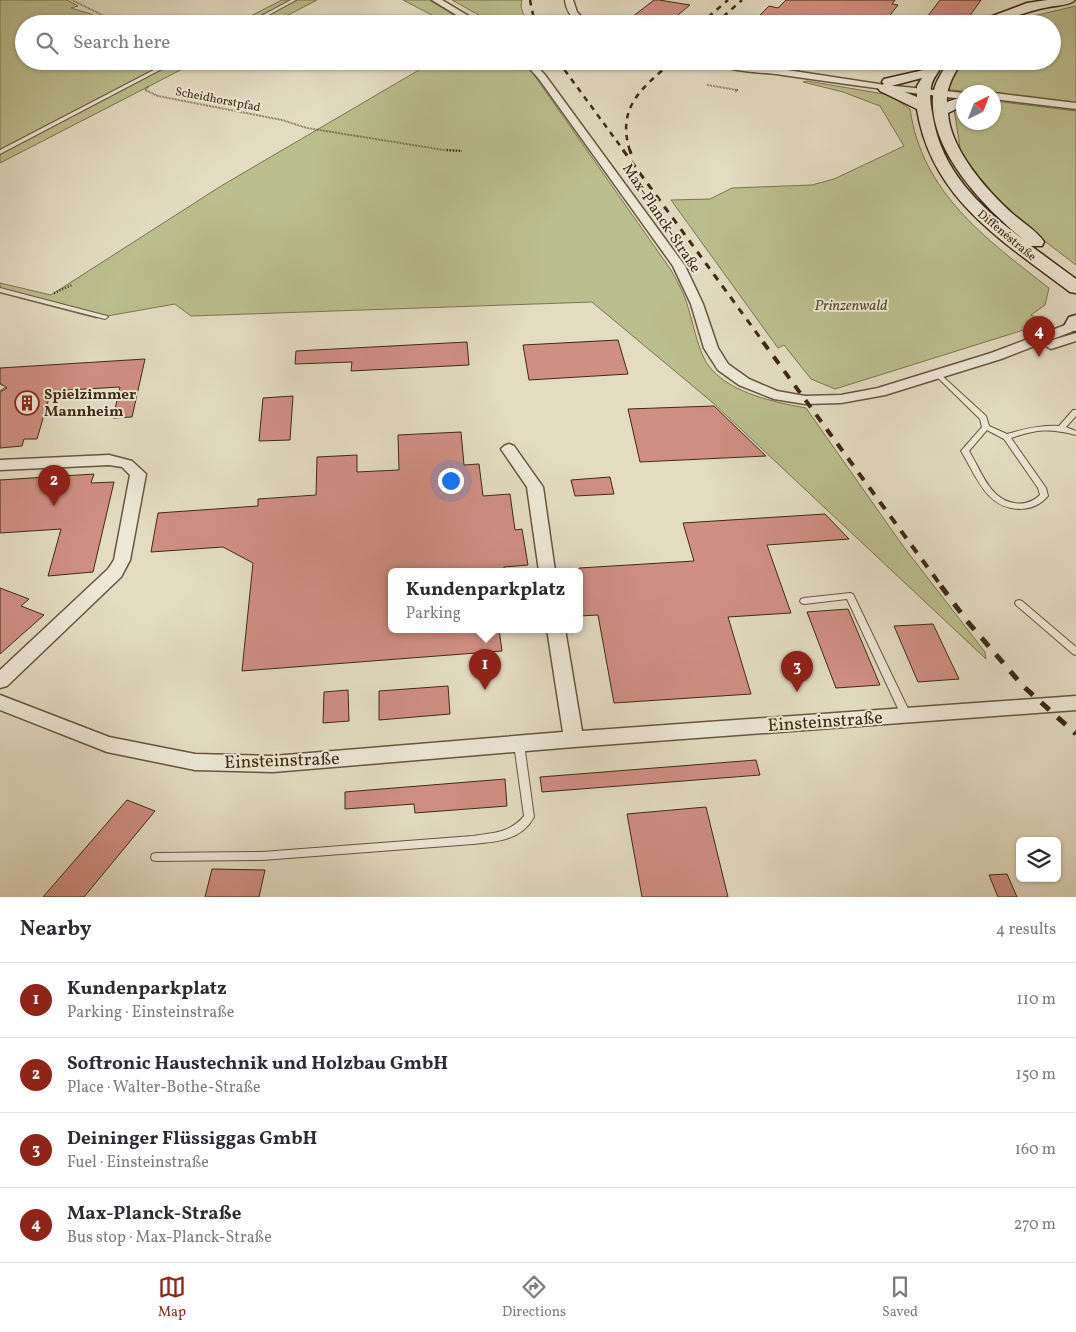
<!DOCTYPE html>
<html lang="en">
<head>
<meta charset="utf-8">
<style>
  :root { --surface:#fff; --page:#f7f7f7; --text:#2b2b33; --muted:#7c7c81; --line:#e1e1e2; --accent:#8f2418 }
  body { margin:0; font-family:Vollkorn,serif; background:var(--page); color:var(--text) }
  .controls { position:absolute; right:15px; bottom:15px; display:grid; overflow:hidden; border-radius:8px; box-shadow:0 1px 4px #0004 }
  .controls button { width:45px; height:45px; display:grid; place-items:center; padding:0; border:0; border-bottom:1px solid var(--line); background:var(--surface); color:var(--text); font:25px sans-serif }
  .compass { position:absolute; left:956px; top:85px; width:45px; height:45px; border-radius:50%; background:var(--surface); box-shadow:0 1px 4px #0004; rotate:42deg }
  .you { position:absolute; left:450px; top:480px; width:18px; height:18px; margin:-12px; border:4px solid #fff; border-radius:50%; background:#1a73e8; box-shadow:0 0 0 8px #1a73e833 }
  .badge { display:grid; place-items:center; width:32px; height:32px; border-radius:50%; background:var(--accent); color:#fff; font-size:16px; font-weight:700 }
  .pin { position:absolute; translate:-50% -41px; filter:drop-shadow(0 1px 2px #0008) }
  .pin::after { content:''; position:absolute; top:26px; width:18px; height:15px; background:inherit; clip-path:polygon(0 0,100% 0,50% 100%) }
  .popup { position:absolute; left:388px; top:568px; width:195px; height:65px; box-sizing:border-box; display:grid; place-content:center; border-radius:8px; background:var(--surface); filter:drop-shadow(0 1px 4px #0005); font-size:16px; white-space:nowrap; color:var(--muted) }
  .popup b { font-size:19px; color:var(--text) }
  .popup::after { content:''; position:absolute; left:50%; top:100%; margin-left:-10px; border:10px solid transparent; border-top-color:var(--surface) }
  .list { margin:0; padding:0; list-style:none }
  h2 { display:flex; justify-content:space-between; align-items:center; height:65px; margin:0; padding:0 20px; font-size:21px }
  h2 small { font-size:16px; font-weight:400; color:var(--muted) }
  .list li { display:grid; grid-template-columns:32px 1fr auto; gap:15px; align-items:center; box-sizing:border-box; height:75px; padding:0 20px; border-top:1px solid var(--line) }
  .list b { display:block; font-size:19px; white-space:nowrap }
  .list p { margin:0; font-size:16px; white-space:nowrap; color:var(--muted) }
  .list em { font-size:16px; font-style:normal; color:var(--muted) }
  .icon { flex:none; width:28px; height:28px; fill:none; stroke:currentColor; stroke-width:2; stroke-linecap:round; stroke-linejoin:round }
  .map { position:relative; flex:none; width:1076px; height:897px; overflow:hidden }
  .search { position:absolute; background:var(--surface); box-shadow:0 1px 4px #0004; left:15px; right:15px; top:15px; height:55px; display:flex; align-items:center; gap:12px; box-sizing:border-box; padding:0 18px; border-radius:28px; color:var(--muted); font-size:19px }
  .sheet { height:365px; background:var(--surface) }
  nav { display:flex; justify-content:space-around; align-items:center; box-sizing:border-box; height:70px; border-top:1px solid var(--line); background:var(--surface); font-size:14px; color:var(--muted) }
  nav a { display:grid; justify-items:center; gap:2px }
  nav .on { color:var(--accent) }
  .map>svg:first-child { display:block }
  .green { fill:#bbbe8e; stroke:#7d7450 }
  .building { fill:#d08f83; stroke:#3f2a11 }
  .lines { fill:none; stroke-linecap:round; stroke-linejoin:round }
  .service-casing { stroke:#68563d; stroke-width:2 }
  .minor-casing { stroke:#68563d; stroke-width:3 }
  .secondary-casing { stroke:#3f2a11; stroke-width:3 }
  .path-far1 { stroke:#3f2a11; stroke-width:2; stroke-dasharray:0.5 1; stroke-linecap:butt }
  .path { stroke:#3f2a11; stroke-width:2.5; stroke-dasharray:1 2; stroke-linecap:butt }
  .service { fill:#ede8d7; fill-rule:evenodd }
  .minor { fill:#ede8d7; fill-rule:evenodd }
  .secondary { fill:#ede8d7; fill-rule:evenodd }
  .rail-far3 { stroke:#3f2a11; stroke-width:2.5; stroke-dasharray:5.5 5.5; stroke-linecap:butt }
  .rail-far2 { stroke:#3f2a11; stroke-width:3; stroke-dasharray:7 7; stroke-linecap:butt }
  .rail-far1 { stroke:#3f2a11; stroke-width:4; stroke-dasharray:9 9; stroke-linecap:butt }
  .rail { stroke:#3f2a11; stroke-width:5; stroke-dasharray:11 11; stroke-linecap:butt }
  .labels { text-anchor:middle; stroke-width:4; stroke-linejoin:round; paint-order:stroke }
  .far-street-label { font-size:12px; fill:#3f2a11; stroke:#ede8d7 }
  .street-label { font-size:15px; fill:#3f2a11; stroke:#ede8d7 }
  .park-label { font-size:15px; font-style:italic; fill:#58482a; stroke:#ede8d7 }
  .poi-label { font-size:15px; font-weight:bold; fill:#3f2a11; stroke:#ede8d7; text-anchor:start }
  .near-street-label { font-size:18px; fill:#3f2a11; stroke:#ede8d7 }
</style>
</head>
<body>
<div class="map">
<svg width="1076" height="897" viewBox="0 0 1076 897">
  <rect width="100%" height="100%" fill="#e3dcc2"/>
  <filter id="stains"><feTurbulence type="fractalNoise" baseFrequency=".004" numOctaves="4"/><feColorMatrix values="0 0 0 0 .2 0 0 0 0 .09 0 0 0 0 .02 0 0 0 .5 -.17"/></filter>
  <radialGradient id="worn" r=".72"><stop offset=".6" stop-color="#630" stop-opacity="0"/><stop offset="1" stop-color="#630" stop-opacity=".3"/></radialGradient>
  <g class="green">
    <polygon points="0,0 67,0 78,6 71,8 91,14 110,24 24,24 24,61 198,61 0,163"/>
    <polygon points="282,0 317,0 271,24 235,24"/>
    <polygon points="403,0 429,0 469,24 449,24"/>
    <polygon points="452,0 522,0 521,6 526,24 495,24"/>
    <polygon points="1076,6 1076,106 994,96 994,92 972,92 942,89 956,61 1052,61 1052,24 1014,24 1029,17"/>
    <path d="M 429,61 L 520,61 L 532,72 L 671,270 C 676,279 681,288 685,298 C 692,317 695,338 703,356 C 718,391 773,402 806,408 L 903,546 L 985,652 L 986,659 L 712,402 L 592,302 L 191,316 L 175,304 L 96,318 L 0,293 L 0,283 L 51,295 L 221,186 L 419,70 Z"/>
    <path d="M 807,81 L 890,95 L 910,109 C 922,193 986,239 1049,288 L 1045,305 L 1031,315 L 1046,323 L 835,389 L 811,379 L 784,345 L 778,348 L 671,200 L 710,199 L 732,188 L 812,185 L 834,179 L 904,146 L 880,106 L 843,92 L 803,82 Z"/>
    <polygon points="994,101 1076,111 1076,265 1013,217 983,187 961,154 954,109 963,103 964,122 994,122"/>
  </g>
  <g class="building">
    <polygon points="654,0 659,0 690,5 667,24 645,24 627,21"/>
    <polygon points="786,0 895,0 892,4 898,5 883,24 751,24 769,6 778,8"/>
    <polygon points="940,0 981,0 964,24 930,24 935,18 927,17"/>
    <polygon points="618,340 628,374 529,380 523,345"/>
    <polygon points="467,342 469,365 351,371 352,362 295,364 296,351"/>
    <polygon points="145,359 132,417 113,418 120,387 51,391 37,439 24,439 22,446 0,448 0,392 7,388 0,383 0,368"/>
    <polygon points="293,396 290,440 259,441 263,398"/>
    <polygon points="714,406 766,456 640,462 628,409"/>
    <polygon points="461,432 464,465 479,464 483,496 510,494 515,530 522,529 528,565 504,567 504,571 391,571 391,629 499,629 502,651 242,671 253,563 223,547 151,552 158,513 258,506 258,499 316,495 317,457 357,455 357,472 399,470 398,435"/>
    <polygon points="94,474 91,483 114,482 93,572 48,576 61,529 0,533 0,480"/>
    <polygon points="610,477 614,494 575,496 571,480"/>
    <polygon points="825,514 849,539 767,545 791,613 728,617 751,694 614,703 598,615 579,616 579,568 694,561 683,523"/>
    <polygon points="0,588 29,599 21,606 44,615 0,654"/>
    <polygon points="848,609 880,685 836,688 807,612"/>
    <polygon points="933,624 959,679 918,682 894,626"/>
    <polygon points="448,686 450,714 379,720 379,691"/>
    <polygon points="348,690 349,721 323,723 324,692"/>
    <polygon points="756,760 760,775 542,792 540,777"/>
    <polygon points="505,779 507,806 415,813 414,804 345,809 345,792"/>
    <polygon points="127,800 155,811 84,897 43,897"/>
    <polygon points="706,807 728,897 642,897 627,814"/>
    <polygon points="212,869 265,870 259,897 205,897"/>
    <polygon points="1007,874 1017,897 998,897 989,875"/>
  </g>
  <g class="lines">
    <g class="service-casing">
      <g id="service">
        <polygon points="291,0 296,0 252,24 246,24"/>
        <polygon points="171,61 177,61 0,154 0,150"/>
        <polygon points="0,288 107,316 108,317 105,319 0,292"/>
        <path d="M 937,372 L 939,373 L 986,416 L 989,426 L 1007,434 C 1024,429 1041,425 1059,426 L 1073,410 L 1076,410 L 1076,416 L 1066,427 L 1076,431 L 1076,435 C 1050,428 1037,429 1011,438 L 1046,488 L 1048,496 C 1041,504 1031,509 1020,509 C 986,509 976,475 961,451 L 982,427 L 980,419 L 935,375 L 934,374 ZM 987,430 L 1004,439 L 1038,488 L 1040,495 C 1032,502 1024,505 1014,503 C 989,499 981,470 969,451 Z"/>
        <polygon points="0,385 3,386 5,387 0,390"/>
        <polygon points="850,593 853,594 854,596 911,715 909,718 906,719 903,718 901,715 847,599 804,604 801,603 800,601 801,599 804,598"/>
        <polygon points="1019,600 1022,601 1076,647 1076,655 1073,654 1016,605 1015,603 1016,601"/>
        <path d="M 519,740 L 522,741 L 524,744 L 534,817 C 522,840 496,842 473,844 L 262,860 L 156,861 L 152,860 L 151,857 L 152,854 L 156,853 L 262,852 L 473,836 C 493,833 510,833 524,816 L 514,744 L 516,741 Z"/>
      </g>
    </g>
    <g class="minor-casing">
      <g id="minor">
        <polygon points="432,0 442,0 482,24 471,24"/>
        <path d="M 565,0 L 573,0 L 577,12 L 589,24 L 579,24 C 571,17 566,10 565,0 Z"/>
        <polygon points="523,61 532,61 545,75 685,266 703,304 718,348 728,364 749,379 777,391 805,396 841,395 878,388 991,353 1076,321 1076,330 1001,359 885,395 841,403 805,404 774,399 739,385 718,370 704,348 691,304 673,266 539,79"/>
        <path d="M 713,61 L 729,61 L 748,66 L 774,68 L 885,85 L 964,93 L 964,99 C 901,92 839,83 776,74 C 758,72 727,72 713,61 Z"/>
        <polygon points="994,93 1076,103 1076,109 994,99"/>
        <polygon points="1076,333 1076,341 1051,349 1044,345 1046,342"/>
        <polygon points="509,444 514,446 543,487 555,571 539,571 527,487 501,449 504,446"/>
        <polygon points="109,455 132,461 146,474 130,560 121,577 7,686 0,688 0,670 108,569 114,560 130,475 122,467 109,465 0,470 0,460"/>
        <polygon points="547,629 565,629 582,731 1076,696 1076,710 574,747 273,772 195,770 107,752 0,710 0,695 109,737 195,754 273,756 563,732"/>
      </g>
    </g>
    <g class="secondary-casing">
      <g id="secondary">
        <path d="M 1047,0 L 1075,0 C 1069,6 1057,5 1049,7 C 1022,11 1005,24 977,24 L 979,21 L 1027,3 Z"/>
        <path d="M 932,61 L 945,61 C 941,69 932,78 931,87 C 929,97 931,108 933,118 C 942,172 982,209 1024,240 C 984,207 929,151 933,96 C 934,83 943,71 949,61 L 962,61 C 954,74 946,87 947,102 L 964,96 L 964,105 L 948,113 C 950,149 987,191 1013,214 C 1023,223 1037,231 1044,242 L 1042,246 L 1031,246 L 1076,279 L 1076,293 L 1070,292 C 1003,241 931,199 917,109 L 880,91 L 878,88 L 884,84 L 882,82 L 884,79 L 928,69 ZM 922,78 L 917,86 L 917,97 L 891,86 Z"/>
        <polygon points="1076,315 1076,331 1066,330 1064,326 1069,317"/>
      </g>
    </g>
    <g class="path-far1">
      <polyline points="72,0 120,24"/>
      <polyline points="707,85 737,90 735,92"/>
      <polyline points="148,87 145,90 158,96 282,120 307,128 444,150 462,151"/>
    </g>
    <g class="path">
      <polyline points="447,150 462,151"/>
      <polyline points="54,293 72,285"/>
    </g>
    <use href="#service" class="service"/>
    <use href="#minor" class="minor"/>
    <use href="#secondary" class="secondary"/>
    <g class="rail-far3">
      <polyline points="530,0 535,24"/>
      <polyline points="700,24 728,0"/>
      <polyline points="715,24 742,0"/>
      <polyline points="558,61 624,151"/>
      <path d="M 630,151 C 616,107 642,88 673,61"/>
    </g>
    <g class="rail-far2">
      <polyline points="623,150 764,343"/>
      <polyline points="630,150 631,154"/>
    </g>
    <polyline class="rail-far1" points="763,342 942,587"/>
    <polyline class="rail" points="941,586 967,621 1023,686 1076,734"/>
  </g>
  <defs>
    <g id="building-ring" transform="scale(1.25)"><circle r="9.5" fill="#ede8d7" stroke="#8f2418" stroke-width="1.5"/><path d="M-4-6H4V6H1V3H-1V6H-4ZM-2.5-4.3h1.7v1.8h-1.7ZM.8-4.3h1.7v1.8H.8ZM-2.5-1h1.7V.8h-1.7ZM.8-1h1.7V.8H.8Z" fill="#8f2418"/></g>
  </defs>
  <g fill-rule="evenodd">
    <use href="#building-ring" x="27" y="403"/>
  </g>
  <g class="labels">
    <g class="far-street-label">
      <text transform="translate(218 99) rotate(11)" y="4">Scheidhorstpfad</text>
      <text transform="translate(1007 235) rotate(40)" y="4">Diffenéstraße</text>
    </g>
    <g class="street-label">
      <text transform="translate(662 218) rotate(56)" y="5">Max-Planck-Straße</text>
    </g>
    <g class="park-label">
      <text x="851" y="310">Prinzenwald</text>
    </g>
    <g class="poi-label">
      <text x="44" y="399">Spielzimmer<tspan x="44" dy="17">Mannheim</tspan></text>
    </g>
    <g class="near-street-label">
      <text transform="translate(825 721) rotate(-4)" y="6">Einsteinstraße</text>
      <text transform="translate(282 760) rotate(-2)" y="6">Einsteinstraße</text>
    </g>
  </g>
  <rect width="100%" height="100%" filter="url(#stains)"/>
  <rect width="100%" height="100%" fill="url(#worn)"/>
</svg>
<div class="controls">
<button><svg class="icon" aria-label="layers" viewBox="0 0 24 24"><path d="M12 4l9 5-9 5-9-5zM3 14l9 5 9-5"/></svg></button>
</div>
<svg class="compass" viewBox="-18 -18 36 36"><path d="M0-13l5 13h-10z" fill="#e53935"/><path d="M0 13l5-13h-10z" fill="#7c7c81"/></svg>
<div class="you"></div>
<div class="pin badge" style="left:485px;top:690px">1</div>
<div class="popup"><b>Kundenparkplatz</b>Parking</div>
<div class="pin badge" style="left:54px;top:506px">2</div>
<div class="pin badge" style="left:797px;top:692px">3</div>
<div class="pin badge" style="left:1039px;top:357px">4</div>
<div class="search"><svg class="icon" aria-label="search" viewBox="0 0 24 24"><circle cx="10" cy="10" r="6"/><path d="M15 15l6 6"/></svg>Search here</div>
</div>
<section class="sheet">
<h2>Nearby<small>4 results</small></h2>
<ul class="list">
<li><span class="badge">1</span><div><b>Kundenparkplatz</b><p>Parking · Einsteinstraße</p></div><em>110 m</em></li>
<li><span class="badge">2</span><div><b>Softronic Haustechnik und Holzbau GmbH</b><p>Place · Walter-Bothe-Straße</p></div><em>150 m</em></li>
<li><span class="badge">3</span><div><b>Deininger Flüssiggas GmbH</b><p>Fuel · Einsteinstraße</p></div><em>160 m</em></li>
<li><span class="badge">4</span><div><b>Max-Planck-Straße</b><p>Bus stop · Max-Planck-Straße</p></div><em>270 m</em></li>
</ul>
</section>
<nav>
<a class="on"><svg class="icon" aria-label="map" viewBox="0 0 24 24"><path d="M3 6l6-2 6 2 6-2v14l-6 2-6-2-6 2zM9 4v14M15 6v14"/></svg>Map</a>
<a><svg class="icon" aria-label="directions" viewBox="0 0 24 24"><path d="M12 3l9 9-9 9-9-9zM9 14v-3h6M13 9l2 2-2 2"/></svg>Directions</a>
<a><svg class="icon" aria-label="saved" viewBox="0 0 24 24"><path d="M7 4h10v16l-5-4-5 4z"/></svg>Saved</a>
</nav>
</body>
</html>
